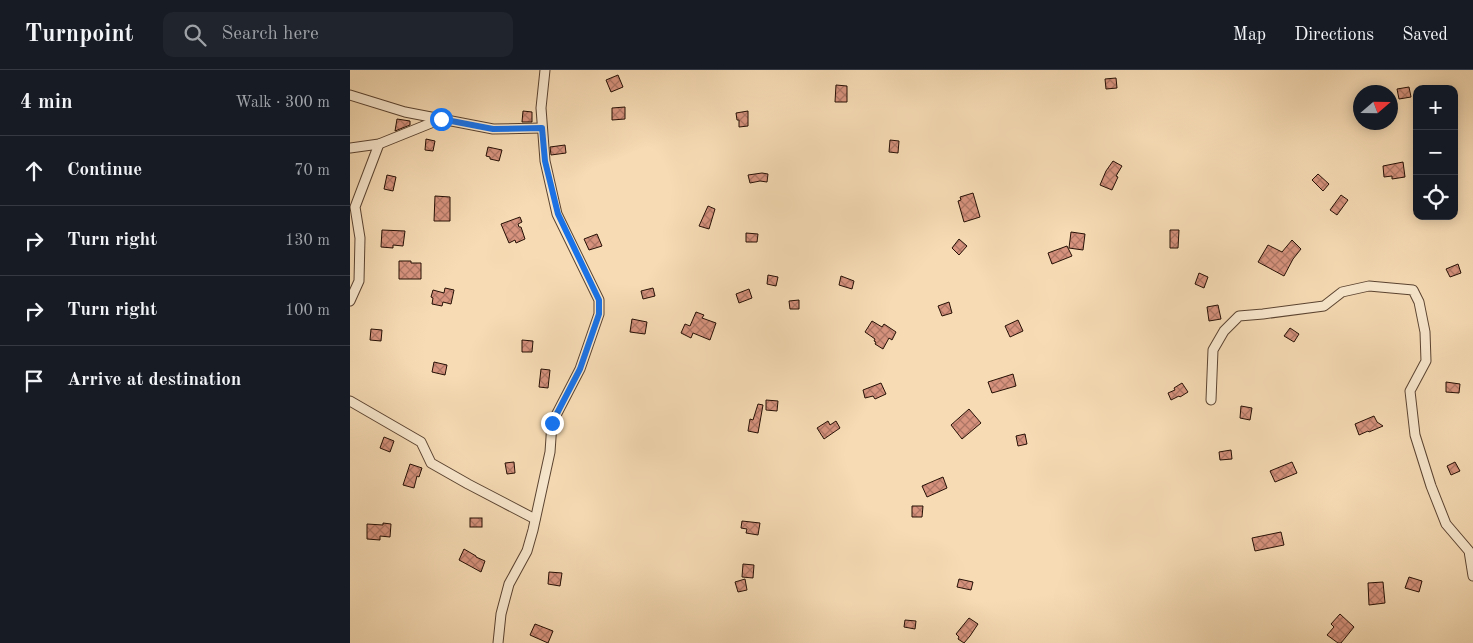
<!DOCTYPE html>
<html lang="en">
<head>
<meta charset="utf-8">
<style>
  :root { --surface:#171b24; --page:#20242c; --text:#f1f3f6; --muted:#9ea1a6; --line:#363941 }
  body { margin:0; font-family:"Old Standard TT",serif; background:var(--page); color:var(--text) }
  .controls { position:absolute; right:15px; top:15px; display:grid; overflow:hidden; border-radius:10px; box-shadow:0 2px 12px #0003 }
  .controls button { width:45px; height:45px; display:grid; place-items:center; padding:0; border:0; border-bottom:1px solid var(--line); background:var(--surface); color:var(--text); font:25px sans-serif }
  .compass { position:absolute; left:1003px; top:15px; width:45px; height:45px; border-radius:50%; background:var(--surface); box-shadow:0 2px 12px #0003; rotate:70deg }
  .stop { position:absolute; width:15px; height:15px; margin:-11px; border:4px solid #1a73e8; border-radius:50%; background:#fff }
  .stop.end { background:#1a73e8; border-color:#fff; box-shadow:0 1px 5px #0008 }
  .list { margin:0; padding:0; list-style:none }
  h2 { display:flex; justify-content:space-between; align-items:center; height:65px; margin:0; padding:0 20px; font-size:21px }
  h2 small { font-size:16px; font-weight:400; color:var(--muted) }
  .list li { display:grid; grid-template-columns:32px 1fr auto; gap:15px; align-items:center; box-sizing:border-box; height:70px; padding:0 20px; border-top:1px solid var(--line) }
  .list b { display:block; font-size:19px; white-space:nowrap }
  .list em { font-size:16px; font-style:normal; color:var(--muted) }
  .icon { flex:none; width:28px; height:28px; fill:none; stroke:currentColor; stroke-width:2; stroke-linecap:round; stroke-linejoin:round }
  .map { position:relative; flex:none; width:1123px; height:573px; overflow:hidden }
  header { display:flex; align-items:center; gap:30px; box-sizing:border-box; height:70px; padding:0 25px; background:var(--surface); border-bottom:1px solid var(--line) }
  header strong { font-size:24px }
  nav { display:flex; gap:28px; margin-inline-start:auto; font-size:18px }
  .search { width:350px; height:45px; background:var(--page); display:flex; align-items:center; gap:12px; box-sizing:border-box; padding:0 18px; border-radius:10px; color:var(--muted); font-size:19px }
  main { display:flex }
  aside { flex:1; background:var(--surface) }
  .map>svg:first-child { display:block }
  .building { fill:url(#building-cross-hatch); stroke:#261005 }
  .lines { fill:none; stroke-linecap:round; stroke-linejoin:round }
  .minor-casing { stroke:#5a4331; stroke-width:11 }
  .minor { stroke:#f9e8ce; stroke-width:9 }
  .route { stroke:#1a73e8; stroke-width:6 }
</style>
</head>
<body>
<header>
<strong>Turnpoint</strong>
<div class="search"><svg class="icon" aria-label="search" viewBox="0 0 24 24"><circle cx="10" cy="10" r="6"/><path d="M15 15l6 6"/></svg>Search here</div>
<nav><a>Map</a><a>Directions</a><a>Saved</a></nav>
</header>
<main>
<aside>
<h2>4 min<small>Walk · 300 m</small></h2>
<ul class="list">
<li><svg class="icon" aria-label="ahead" viewBox="0 0 24 24"><path d="M12 20V5M6 11l6-6 6 6"/></svg><div><b>Continue</b></div><em>70 m</em></li>
<li><svg class="icon" aria-label="right" viewBox="0 0 24 24"><path d="M7 20v-9h11M14 6l5 5-5 5"/></svg><div><b>Turn right</b></div><em>130 m</em></li>
<li><svg class="icon" aria-label="right" viewBox="0 0 24 24"><path d="M7 20v-9h11M14 6l5 5-5 5"/></svg><div><b>Turn right</b></div><em>100 m</em></li>
<li><svg class="icon" aria-label="arrive" viewBox="0 0 24 24"><path d="M6 21V4h12l-3 4 3 4H6"/></svg><div><b>Arrive at destination</b></div></li>
</ul>
</aside>
<div class="map">
<svg width="1123" height="573" viewBox="0 0 1123 573">
  <defs>
    <pattern id="building-cross-hatch" width="8" height="8" patternUnits="userSpaceOnUse" patternTransform="scale(1.25)"><rect width="8" height="8" fill="#d6927d"/><path d="M0 0l8 8M0 8l8-8" fill="none" stroke="#ad7664"/></pattern>
  </defs>
  <rect width="100%" height="100%" fill="#f6dbb4"/>
  <filter id="stains"><feTurbulence type="fractalNoise" baseFrequency=".004" numOctaves="4"/><feColorMatrix values="0 0 0 0 .2 0 0 0 0 .09 0 0 0 0 .02 0 0 0 .5 -.17"/></filter>
  <radialGradient id="worn" r=".72"><stop offset=".6" stop-color="#630" stop-opacity="0"/><stop offset="1" stop-color="#630" stop-opacity=".3"/></radialGradient>
  <g class="building">
    <polygon points="268,5 273,17 261,22 256,10"/>
    <polygon points="766,8 767,18 756,19 755,9"/>
    <polygon points="486,15 497,16 497,32 485,32"/>
    <polygon points="1059,17 1061,27 1049,29 1047,19"/>
    <polygon points="275,37 275,49 262,50 262,38"/>
    <polygon points="173,41 182,42 182,52 172,52"/>
    <polygon points="398,41 398,56 389,57 389,50 387,50 386,43"/>
    <polygon points="47,49 60,51 60,55 45,61"/>
    <polygon points="76,69 85,71 83,81 75,80"/>
    <polygon points="540,70 549,71 548,83 539,82"/>
    <polygon points="215,75 216,83 201,85 200,77"/>
    <polygon points="138,77 152,80 149,91 140,89 140,87 136,86"/>
    <polygon points="763,91 772,96 766,106 768,107 762,120 750,115 756,101"/>
    <polygon points="1053,92 1055,107 1042,109 1042,106 1034,107 1033,96"/>
    <polygon points="412,103 418,104 417,112 410,111 400,113 398,105"/>
    <polygon points="968,104 979,114 973,121 962,110"/>
    <polygon points="37,105 46,107 43,121 34,119"/>
    <polygon points="623,123 630,147 614,152 608,131 611,130 610,127"/>
    <polygon points="991,125 998,130 987,145 980,140"/>
    <polygon points="85,126 100,127 100,151 84,151"/>
    <polygon points="358,136 365,139 359,159 349,156"/>
    <polygon points="170,147 172,152 168,154 169,157 171,157 175,169 166,173 165,170 159,173 151,154"/>
    <polygon points="32,160 55,161 53,176 43,175 43,178 31,177"/>
    <polygon points="820,160 829,160 828,178 820,178"/>
    <polygon points="721,162 735,164 733,180 719,178"/>
    <polygon points="396,163 408,164 407,172 396,172"/>
    <polygon points="247,164 252,176 239,180 234,169"/>
    <polygon points="609,169 617,176 609,185 602,178"/>
    <polygon points="942,170 951,179 943,189 934,206 908,192 918,175 932,182"/>
    <polygon points="717,176 722,186 702,194 698,183"/>
    <polygon points="49,191 61,191 61,193 71,193 71,209 49,209"/>
    <polygon points="1108,194 1111,203 1100,207 1096,199"/>
    <polygon points="849,203 858,207 854,218 845,214"/>
    <polygon points="418,205 428,207 426,216 417,214"/>
    <polygon points="491,206 504,211 502,219 489,215"/>
    <polygon points="95,218 104,220 101,234 93,232 92,236 82,234 83,228 81,227 83,220 94,223"/>
    <polygon points="303,218 305,226 293,229 291,221"/>
    <polygon points="399,219 402,228 389,233 386,224"/>
    <polygon points="449,230 449,239 440,239 439,231"/>
    <polygon points="599,232 602,243 592,246 588,236"/>
    <polygon points="868,235 871,249 859,251 857,237"/>
    <polygon points="346,242 354,245 352,248 366,253 360,270 343,263 341,268 331,263 335,254 340,256"/>
    <polygon points="282,249 297,252 295,264 280,262"/>
    <polygon points="668,250 673,261 660,267 655,256"/>
    <polygon points="522,251 532,257 534,254 546,262 542,270 539,268 533,279 525,274 526,272 524,271 525,269 515,262"/>
    <polygon points="940,258 949,264 944,272 934,266"/>
    <polygon points="21,259 32,260 31,271 20,270"/>
    <polygon points="172,270 183,271 182,282 172,282"/>
    <polygon points="84,292 97,295 95,305 82,302"/>
    <polygon points="191,299 200,300 198,318 189,317"/>
    <polygon points="663,304 666,316 642,323 638,312"/>
    <polygon points="1096,312 1110,314 1109,323 1096,322"/>
    <polygon points="531,313 536,324 525,329 523,326 515,328 513,320"/>
    <polygon points="832,313 838,322 830,327 829,326 821,330 818,323 825,320 824,318"/>
    <polygon points="416,330 428,331 427,341 416,340"/>
    <polygon points="408,334 413,335 408,363 398,361 400,349 403,350"/>
    <polygon points="891,336 902,338 900,350 890,348"/>
    <polygon points="619,339 631,353 612,369 601,355"/>
    <polygon points="1024,346 1027,352 1033,356 1019,362 1018,361 1009,365 1005,354"/>
    <polygon points="478,351 480,355 486,351 490,358 474,369 467,358"/>
    <polygon points="675,364 677,374 668,376 666,366"/>
    <polygon points="34,367 44,371 40,382 30,378"/>
    <polygon points="881,380 882,389 870,390 869,382"/>
    <polygon points="164,392 165,403 157,404 155,393"/>
    <polygon points="942,392 947,403 925,412 920,401"/>
    <polygon points="1105,392 1110,401 1101,405 1097,396"/>
    <polygon points="60,394 72,398 69,407 67,406 64,418 53,415"/>
    <polygon points="593,407 597,418 577,427 572,416"/>
    <polygon points="562,436 573,436 572,447 562,447"/>
    <rect x="120" y="448" width="12" height="9"/>
    <polygon points="392,451 410,453 408,465 396,463 397,459 391,458"/>
    <polygon points="33,453 41,454 40,467 30,466 30,470 17,469 17,454 33,455"/>
    <polygon points="931,462 934,475 905,481 902,468"/>
    <polygon points="114,479 126,486 126,487 135,491 131,502 109,490"/>
    <polygon points="393,494 404,495 403,508 392,507"/>
    <polygon points="199,502 212,503 210,516 198,514"/>
    <polygon points="1059,507 1072,511 1069,522 1055,518"/>
    <polygon points="395,509 397,520 388,522 385,512"/>
    <polygon points="609,509 623,512 621,520 607,517"/>
    <polygon points="1033,512 1035,533 1019,535 1018,513"/>
    <polygon points="990,544 1004,557 991,573 988,573 977,565 984,557 981,554"/>
    <polygon points="619,548 628,554 620,566 614,573 608,569 609,567 606,564"/>
    <polygon points="555,550 566,551 565,559 554,557"/>
    <polygon points="185,554 203,561 198,573 180,565"/>
  </g>
  <g class="lines">
    <g class="minor-casing">
      <g id="minor">
        <polyline points="0,25 55,42 143,59 192,58"/>
        <polyline points="0,78 29,74 91,49"/>
        <polyline points="0,231 9,211 10,168 5,137 29,74"/>
        <polyline points="861,330 863,280 874,261 889,246 913,244 974,236 992,222 1019,216 1063,220 1069,232 1075,262 1076,291 1060,321 1065,365 1081,416 1096,454 1119,481 1123,506"/>
        <polyline points="0,331 71,372 81,393 118,414 185,449"/>
        <polyline points="148,573 151,544 159,514 177,481 183,460 200,382 202,353 230,299 249,244 249,230 207,144 195,91 191,38 195,0"/>
      </g>
    </g>
    <use href="#minor" class="minor"/>
  </g>
  <g class="lines">
    <polyline class="route" points="91,49 143,59 192,58 195,91 208,144 249,230 249,244 230,299 202,353"/>
  </g>
  <rect width="100%" height="100%" filter="url(#stains)"/>
  <rect width="100%" height="100%" fill="url(#worn)"/>
</svg>
<div class="controls">
<button>+</button>
<button>−</button>
<button><svg class="icon" aria-label="locate" viewBox="0 0 24 24"><circle cx="12" cy="12" r="6"/><path d="M12 2v4M12 18v4M2 12h4M18 12h4"/></svg></button>
</div>
<svg class="compass" viewBox="-18 -18 36 36"><path d="M0-13l5 13h-10z" fill="#e53935"/><path d="M0 13l5-13h-10z" fill="#9ea1a6"/></svg>
<div class="stop" style="left:91px;top:49px"></div>
<div class="stop end" style="left:202px;top:353px"></div>
</div>
</main>
</body>
</html>
